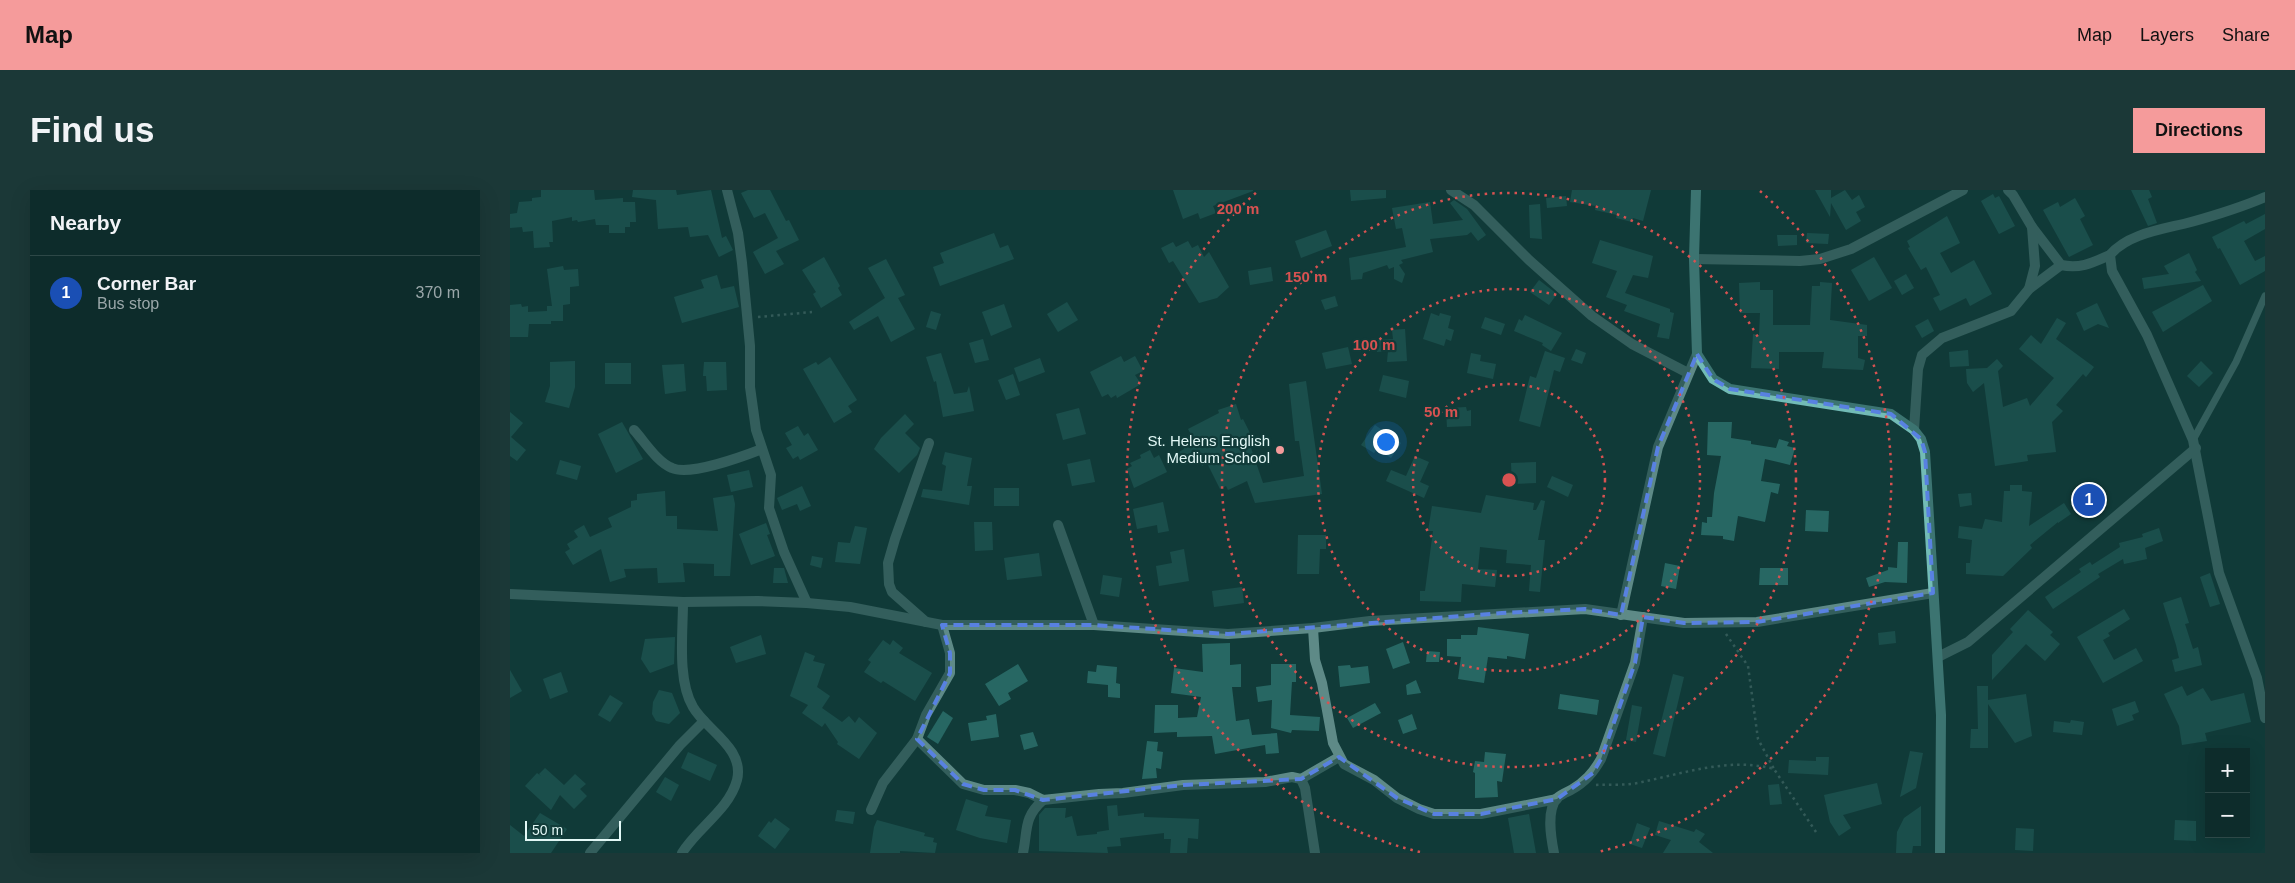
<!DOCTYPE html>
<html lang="en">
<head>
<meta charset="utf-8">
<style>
  :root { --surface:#0d2c2b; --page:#1b3837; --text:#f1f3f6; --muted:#9aa7a9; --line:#2d4847; --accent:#f59b9b }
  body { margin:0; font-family:Arial,sans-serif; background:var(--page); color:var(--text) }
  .controls { position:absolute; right:15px; bottom:15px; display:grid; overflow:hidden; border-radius:0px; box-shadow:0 5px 20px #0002 }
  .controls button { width:45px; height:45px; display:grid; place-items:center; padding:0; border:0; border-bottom:1px solid var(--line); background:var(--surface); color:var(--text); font:25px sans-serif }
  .scale { position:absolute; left:15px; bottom:12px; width:96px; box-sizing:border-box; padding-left:5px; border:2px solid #e2f8f6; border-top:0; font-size:14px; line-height:18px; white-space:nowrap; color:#e2f8f6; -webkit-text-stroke:4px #113b39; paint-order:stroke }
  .you { position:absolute; left:875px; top:251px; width:18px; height:18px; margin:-12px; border:4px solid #fff; border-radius:50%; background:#1a73e8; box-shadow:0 0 0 8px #1a73e833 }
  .badge { display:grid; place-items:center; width:32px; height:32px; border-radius:50%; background:var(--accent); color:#fff; font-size:16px; font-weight:700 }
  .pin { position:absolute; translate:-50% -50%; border:2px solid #fff; box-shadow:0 1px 5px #0006 }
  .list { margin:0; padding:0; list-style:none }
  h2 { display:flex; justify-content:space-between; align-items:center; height:65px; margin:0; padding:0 20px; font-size:21px }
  h2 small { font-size:16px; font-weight:400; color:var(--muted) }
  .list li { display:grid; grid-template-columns:32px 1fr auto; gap:15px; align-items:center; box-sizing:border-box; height:75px; padding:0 20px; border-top:1px solid var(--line) }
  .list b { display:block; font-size:19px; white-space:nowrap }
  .list p { margin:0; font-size:16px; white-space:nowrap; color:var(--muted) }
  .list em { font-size:16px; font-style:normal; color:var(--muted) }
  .map { position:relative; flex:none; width:1755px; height:663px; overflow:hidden; border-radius:0px }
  header { display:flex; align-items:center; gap:30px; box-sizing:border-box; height:70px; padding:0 25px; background:var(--accent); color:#111 }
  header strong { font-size:24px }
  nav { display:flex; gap:28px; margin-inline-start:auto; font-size:18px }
  .intro { display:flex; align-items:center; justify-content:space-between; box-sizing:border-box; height:120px; padding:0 30px }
  h1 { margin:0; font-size:35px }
  .button { padding:12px 22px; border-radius:0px; background:var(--accent); color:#111; font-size:18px; font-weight:700 }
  main { display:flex; gap:30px; padding:0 30px }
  aside { flex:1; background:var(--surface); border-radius:0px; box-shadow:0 5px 20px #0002 }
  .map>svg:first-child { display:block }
  .building { fill:#276763 }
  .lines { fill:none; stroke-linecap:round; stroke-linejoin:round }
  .path { stroke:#5d807e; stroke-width:2.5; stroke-dasharray:2.5 4; stroke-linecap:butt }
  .service { stroke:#5e8a87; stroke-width:7 }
  .minor { stroke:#5e8a87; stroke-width:10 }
  .secondary { stroke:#72bbb6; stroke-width:10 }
  .marked { fill:none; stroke:#5881e1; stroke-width:4; stroke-dasharray:10 6; stroke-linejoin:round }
  .ring { fill:none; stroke:#d85251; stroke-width:2.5; stroke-dasharray:2.5 5 }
  .poi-dot { fill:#f59b9b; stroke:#113b39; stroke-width:2 }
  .labels { text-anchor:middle; stroke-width:4.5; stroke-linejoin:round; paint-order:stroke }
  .poi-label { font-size:15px; fill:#e2f8f6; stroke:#113b39; text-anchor:end }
  .centre { fill:#d85251; stroke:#113b39; stroke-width:2.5 }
  .ring-label { font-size:15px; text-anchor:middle; font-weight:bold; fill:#d85251; stroke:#113b39; stroke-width:4.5; stroke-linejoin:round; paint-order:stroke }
</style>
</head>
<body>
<header>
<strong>Map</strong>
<nav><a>Map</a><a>Layers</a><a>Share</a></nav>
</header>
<div class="intro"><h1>Find us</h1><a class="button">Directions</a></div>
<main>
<aside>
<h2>Nearby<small></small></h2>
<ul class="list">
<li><span class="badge" style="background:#1a4fb4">1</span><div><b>Corner Bar</b><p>Bus stop</p></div><em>370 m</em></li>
</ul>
</aside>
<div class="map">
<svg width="1755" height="663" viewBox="0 0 1755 663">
  <rect width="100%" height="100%" fill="#113b39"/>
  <g class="building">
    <polygon points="31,0 84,0 85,10 113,8 113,12 125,12 126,32 120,32 120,37 115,37 115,43 99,43 99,35 86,35 85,29 68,32 67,30 62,31 62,27 42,31 43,52 39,52 40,57 24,58 23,41 13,42 12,37 0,38 0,24 7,23 9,12 22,11 22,8 31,7"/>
    <polygon points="123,0 166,0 167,5 201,0 212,48 216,46 223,60 209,67 198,45 180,47 178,37 148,39 146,10 122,7"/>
    <polygon points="238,0 260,0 276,31 279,30 289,50 266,61 274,74 255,84 243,62 268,48 255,23 244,28 231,3"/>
    <polygon points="663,0 743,0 743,1 703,16 706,23 690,29 688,23 673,29"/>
    <polygon points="840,0 876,0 876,8 841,11"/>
    <polygon points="1062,0 1141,0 1133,31 1123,28 1122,32 1106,28 1107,25 1085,20 1086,16 1060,12"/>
    <polygon points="1305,0 1321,0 1321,8 1335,0 1342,10 1349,5 1355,17 1346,22 1351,31 1336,40 1321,13 1320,27"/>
    <polygon points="1621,0 1639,0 1642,7 1638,9 1647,33 1638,36"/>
    <polygon points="1483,4 1485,8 1489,6 1505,36 1489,44 1471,11"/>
    <polygon points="1056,6 1057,16 1037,18 1036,8"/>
    <polygon points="1565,8 1575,26 1570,29 1583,55 1559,67 1533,20 1548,12 1550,17"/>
    <polygon points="944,10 957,19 976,45 968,51 961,42 957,45 920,49 923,62 891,70 893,73 889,75 895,84 892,93 884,89 884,77 879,79 877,75 853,83 852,89 841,90 839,68 896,57 892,38 886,39 882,18 920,12 923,34 953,30 940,13"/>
    <polygon points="1030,14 1032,49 1020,48 1019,15"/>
    <polygon points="1755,24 1755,39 1734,51 1745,71 1755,66 1755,81 1730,95 1710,58 1708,59 1702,47 1734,31 1736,34"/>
    <polygon points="1437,26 1450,53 1430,63 1441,83 1464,70 1482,104 1460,116 1456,108 1430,121 1423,108 1430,105 1416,77 1411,80 1398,58 1400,57 1397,51"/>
    <polygon points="816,40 822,56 791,68 785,51"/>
    <polygon points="484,43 490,58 498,55 504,69 430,96 423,77 434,73 430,63"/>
    <polygon points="1297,43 1319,44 1318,54 1296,53"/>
    <polygon points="1267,45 1287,45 1287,55 1268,56"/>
    <polygon points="1090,50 1143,66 1138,88 1123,85 1115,103 1160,119 1160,122 1164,123 1159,149 1147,147 1150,134 1114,121 1117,115 1096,107 1107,81 1082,73"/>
    <polygon points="678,51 682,58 688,55 694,67 699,62 719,97 707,108 689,113 663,71 659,73 651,58 663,52 666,57"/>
    <polygon points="1679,63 1687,80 1685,82 1691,91 1634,99 1632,88 1659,84 1654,76"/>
    <polygon points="314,67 330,96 328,98 332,105 311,118 303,104 306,102 292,80"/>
    <polygon points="1364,67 1382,98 1359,111 1341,80"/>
    <polygon points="376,69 395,105 388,108 405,139 381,152 368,126 344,140 339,132 375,108 358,78"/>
    <polygon points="53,76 54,80 68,79 69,96 60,97 60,114 53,115 53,131 41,131 41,134 19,134 18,147 0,147 0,115 11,114 12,117 18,116 18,122 37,121 37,116 42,116 37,79"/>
    <polygon points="761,77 763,91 740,95 738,81"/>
    <polygon points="1396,84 1404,98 1392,105 1384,91"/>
    <polygon points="207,85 211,99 224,96 229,117 172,133 164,107 194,98 191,90"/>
    <polygon points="1029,90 1047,104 1039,115 1020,102"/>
    <polygon points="1250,92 1250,100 1263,100 1263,135 1300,135 1302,96 1310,96 1310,92 1322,93 1320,130 1357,135 1357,146 1348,146 1348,168 1355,170 1353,180 1312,178 1314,162 1269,162 1269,179 1241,178 1243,144 1249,145 1250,123 1230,123 1229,93"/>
    <polygon points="1693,95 1702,111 1653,142 1642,122"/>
    <polygon points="825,106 828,116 815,120 811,110"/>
    <polygon points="557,112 568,130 548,142 537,124"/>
    <polygon points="1587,113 1599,138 1588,134 1574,141 1566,123"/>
    <polygon points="494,114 502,137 481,146 472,122"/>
    <polygon points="421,121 431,124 426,140 416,137"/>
    <polygon points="921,123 929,126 930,123 941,126 938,138 944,140 941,151 936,149 934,156 913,149"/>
    <polygon points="1015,125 1052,143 1041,161 1032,155 1033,153 1004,141 1009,129 1012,131"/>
    <polygon points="975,127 995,134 991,145 971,138"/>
    <polygon points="1547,128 1556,133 1546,149 1584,177 1576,187 1573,184 1546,215 1553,221 1542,232 1546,262 1517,265 1518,271 1485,276 1474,193 1463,202 1457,193 1456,179 1477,178 1487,169 1493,176 1488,181 1493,217 1517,208 1520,216 1544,188 1509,159 1521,145 1531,154"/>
    <polygon points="1418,129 1424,141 1412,148 1405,136"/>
    <polygon points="895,139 897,171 877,172 878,161 867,162 866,150 883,149 882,140"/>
    <polygon points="473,149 479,170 465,173 459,153"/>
    <polygon points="838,157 842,174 816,179 812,163"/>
    <polygon points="1066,159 1076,163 1072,174 1061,170"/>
    <polygon points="1458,160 1459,176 1440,177 1439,162"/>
    <polygon points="1035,161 1055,168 1050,182 1044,180 1030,237 1009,231 1020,186 1026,188"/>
    <polygon points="431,163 444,204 457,202 459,196 464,221 433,227 426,191 424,192 416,167"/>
    <polygon points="961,163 971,165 970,171 986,174 983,189 957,183"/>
    <polygon points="611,166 614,172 625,166 633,181 625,185 631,194 607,208 606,205 601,208 598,204 592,207 580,182"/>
    <polygon points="320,167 347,210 338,216 342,222 324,233 293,179 306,172 308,175"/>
    <polygon points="530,168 535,182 509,192 504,178"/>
    <polygon points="65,171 65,197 59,218 35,212 40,196 40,172"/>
    <polygon points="1691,171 1703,183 1689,197 1677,186"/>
    <polygon points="194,172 216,172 217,200 197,201 196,186 193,186"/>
    <rect x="95" y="173" width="26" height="21"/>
    <polygon points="174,174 176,201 155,204 152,175"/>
    <polygon points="503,184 510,205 496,210 488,190"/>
    <polygon points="873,185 899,191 896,208 869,201"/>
    <polygon points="796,191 812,304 745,313 737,291 718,300 716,296 710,299 697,273 692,276 688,268 675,275 669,262 674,259 673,255 684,250 678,239 709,223 708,220 726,214 731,230 733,229 739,241 743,254 740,255 753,293 794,286 789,251 785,251 779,194"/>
    <polygon points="956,217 957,221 961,220 961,236 937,237 936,220 940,220 940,218"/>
    <polygon points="569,218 576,244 553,250 546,224"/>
    <polygon points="0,222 13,233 1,247 16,260 7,271 0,266"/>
    <polygon points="395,224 404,234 395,243 410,258 407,265 389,283 364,259 371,248"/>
    <polygon points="112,232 133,269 106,283 88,244"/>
    <polygon points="1198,232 1222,232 1221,248 1241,251 1241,254 1266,258 1269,249 1279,252 1277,256 1285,258 1280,275 1255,269 1251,291 1270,294 1268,304 1261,302 1255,332 1228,326 1224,351 1213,349 1213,346 1191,345 1192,332 1197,333 1197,327 1202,327 1204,303 1211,266 1197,265"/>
    <polygon points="865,235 891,253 881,268 867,259 864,263 851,255"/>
    <polygon points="288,236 294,246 298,243 308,260 290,270 288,266 283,269 276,258 282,255 275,243"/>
    <polygon points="640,260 644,268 649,265 657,282 624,298 617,279 622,276 620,273 631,268 630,265"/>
    <polygon points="435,262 462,268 457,296 462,296 459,315 411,307 413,299 432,301 436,276 432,274"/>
    <polygon points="905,266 919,272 910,292 919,296 914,308 876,291 881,280 896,286"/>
    <polygon points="580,269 585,292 562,296 557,274"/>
    <polygon points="50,270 71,276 67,290 46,284"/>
    <polygon points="1026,272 1026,293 1002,294 1001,273"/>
    <polygon points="239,280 243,297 221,302 217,285"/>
    <polygon points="1042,286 1063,295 1058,307 1037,297"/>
    <polygon points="1500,295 1512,295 1512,301 1522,302 1519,336 1554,313 1561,324 1548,333 1548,332 1520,355 1522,358 1493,386 1456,384 1456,373 1460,373 1462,350 1448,348 1449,336 1472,339 1475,329 1492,332 1494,301 1500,301"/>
    <polygon points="292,296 301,316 290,321 287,314 272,320 267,308"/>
    <rect x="484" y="298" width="25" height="18"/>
    <polygon points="155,301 156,326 167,326 167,339 208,341 203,308 223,305 225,314 220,386 204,386 204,374 173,373 175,392 148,393 147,378 114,379 116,387 100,392 91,359 63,375 55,362 60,359 57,354 68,347 64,341 74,335 80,347 102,337 98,328 121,317 121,311 127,310 127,304"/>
    <polygon points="1461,303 1462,315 1450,317 1448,304"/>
    <polygon points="976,305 1024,313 1023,320 1026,320 1031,310 1035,311 1028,350 1035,350 1030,402 1019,401 1021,375 996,373 997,360 970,357 968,379 987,380 985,397 952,394 951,412 910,411 910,401 915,401 923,341 918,341 922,316 971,323"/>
    <polygon points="653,312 659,341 648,343 647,335 627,339 623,319"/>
    <polygon points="1296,320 1319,321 1318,342 1295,341"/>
    <polygon points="464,332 482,332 483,360 465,361"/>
    <polygon points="256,333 260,344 257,345 265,366 241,375 229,344"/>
    <polygon points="345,336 357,338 350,374 325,372 328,352 340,353"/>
    <polygon points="1649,338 1653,351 1635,358 1637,369 1614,374 1613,369 1588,384 1590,387 1543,419 1535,407 1571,382 1569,379 1580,372 1582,375 1610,357 1609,353 1633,347 1632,344"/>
    <polygon points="788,345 816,345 816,359 810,359 809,384 787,384"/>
    <polygon points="1388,352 1398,352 1397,393 1375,392 1359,397 1356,388 1378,380 1378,377 1387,378"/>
    <polygon points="674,359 679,391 649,396 646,376 662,373 660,362"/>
    <polygon points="529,363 532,386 497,390 494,368"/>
    <polygon points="302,366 313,368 311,378 300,375"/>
    <polygon points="1155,373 1170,376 1166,399 1151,396"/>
    <polygon points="264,378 274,378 278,393 263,393"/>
    <polygon points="1250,378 1278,378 1278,395 1249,395"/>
    <polygon points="1700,383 1710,414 1700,417 1690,387"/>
    <polygon points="593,385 612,388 609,407 590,404"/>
    <polygon points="732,397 734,413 704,417 702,401"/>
    <polygon points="1671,407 1679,433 1675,434 1683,459 1688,457 1692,475 1665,482 1662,470 1669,468 1666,455 1653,413"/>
    <polygon points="1614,419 1620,429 1598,443 1600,446 1593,450 1604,470 1626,458 1633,471 1593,493 1567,447"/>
    <polygon points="1518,420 1543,442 1540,445 1550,454 1535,471 1516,454 1482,490 1482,465 1503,442 1500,439"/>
    <polygon points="968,437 1019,444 1015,469 997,466 997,469 978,467 974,493 948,489 951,467 937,466 937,449 951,449 951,445 967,445"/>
    <polygon points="1385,441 1386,453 1369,455 1368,443"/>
    <polygon points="251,445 256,464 226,473 220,457"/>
    <polygon points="165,447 164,474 140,483 131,469 135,449"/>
    <polygon points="373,450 380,455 383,450 393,458 389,463 422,483 405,511 373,491 371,493 354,482 361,472 358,470"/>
    <polygon points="893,452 900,473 883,479 876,459"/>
    <polygon points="720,453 720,475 731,474 731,497 722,497 726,531 739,529 742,545 767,543 769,563 756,564 755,555 705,564 702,546 667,547 667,542 644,543 645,515 668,515 668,528 687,527 691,507 661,503 664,478 693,482 692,454"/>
    <polygon points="917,461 930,462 929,472 916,472"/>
    <polygon points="295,462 305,466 303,471 315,474 307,497 320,506 312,518 332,532 339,526 345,533 349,527 367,543 349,569 327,554 328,552 315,533 312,537 292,523 298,515 280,506"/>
    <polygon points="508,474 518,491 498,503 501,509 489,516 475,494"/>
    <polygon points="761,474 786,474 786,492 782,492 780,525 810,527 809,541 782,540 781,543 761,538 762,510 748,512 746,497 761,495"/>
    <polygon points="587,475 607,477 606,493 610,494 610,508 598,507 598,495 577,493 578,481 586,482"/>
    <polygon points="840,475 841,478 858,476 860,493 830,497 828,476"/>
    <polygon points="0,480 12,501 0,508"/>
    <polygon points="51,482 58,502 40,509 33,489"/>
    <polygon points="1163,484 1174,487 1155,567 1143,564"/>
    <polygon points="906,490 911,503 897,505 896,495"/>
    <polygon points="1467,496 1478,496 1478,510 1516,504 1522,546 1505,553 1478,514 1478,558 1460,558 1461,539 1468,539"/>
    <polygon points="1672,496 1677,506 1693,498 1701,511 1734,503 1741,532 1695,543 1697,551 1672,555 1669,536 1654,504"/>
    <polygon points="149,500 162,503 170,523 159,534 146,531 142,524 143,512"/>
    <polygon points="1050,504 1089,510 1087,525 1048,519"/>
    <polygon points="100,505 113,513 100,532 88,525"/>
    <polygon points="1625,511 1629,522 1622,525 1624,530 1607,536 1602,519"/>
    <polygon points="865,513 871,523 843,538 837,528"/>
    <polygon points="1122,515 1132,517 1126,552 1116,550"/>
    <polygon points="433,521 443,528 428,554 417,547"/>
    <polygon points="486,524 489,547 461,551 458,533 477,530 476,526"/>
    <polygon points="902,524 907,539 893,544 888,530"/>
    <polygon points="1561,530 1574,532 1572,545 1543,542 1544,531 1560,533"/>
    <polygon points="523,542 528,556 514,560 510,545"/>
    <polygon points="637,551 648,552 647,561 653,562 651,579 646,578 647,588 632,589"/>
    <polygon points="1400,561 1413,563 1406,598 1390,607"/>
    <polygon points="178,562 207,575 200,591 171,578"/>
    <polygon points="975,562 996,564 992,592 987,591 988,607 965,608 965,583 963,582 965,571 974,572"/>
    <polygon points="1306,567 1319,567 1318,585 1278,583 1279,570 1306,571"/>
    <polygon points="35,578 54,595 65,584 76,594 70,599 77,606 64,619 50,605 41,620 15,596 27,583 31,586 29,584"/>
    <polygon points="155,587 169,595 161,611 146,602"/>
    <polygon points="1367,593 1372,614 1333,625 1341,638 1329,646 1320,632 1314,605"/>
    <polygon points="1269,594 1272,614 1260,615 1258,595"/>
    <polygon points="456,609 478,616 475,626 501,630 497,653 470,648 446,640"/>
    <polygon points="607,615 608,626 634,623 634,627 689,629 688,649 678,648 677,663 660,663 661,649 654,649 654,643 610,648 611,656 597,657 598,663 529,661 529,625 535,618 556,618 555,628 562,626 567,646 587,644 587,642 599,640 597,616"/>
    <polygon points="1411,616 1411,656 1403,656 1402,663 1386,663 1387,642 1394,628"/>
    <polygon points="327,620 345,622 343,634 325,631"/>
    <polygon points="30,623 57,639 41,663 0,663 0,635 14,646"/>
    <polygon points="1019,624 1026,663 1004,663 998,628"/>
    <polygon points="265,628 280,639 265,659 248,646 259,631 261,633"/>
    <polygon points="367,630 415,643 414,646 424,648 423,652 427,653 425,663 390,661 390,663 360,663 364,637"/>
    <polygon points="1665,630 1686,631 1686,651 1664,650"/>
    <polygon points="1149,631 1184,642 1186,639 1195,644 1189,652 1203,663 1153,663 1161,650 1145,645"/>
    <polygon points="1127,633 1140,638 1132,658 1120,654"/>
    <polygon points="1506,638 1524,639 1523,661 1505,660"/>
  </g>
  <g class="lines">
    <g class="path">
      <polyline points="248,127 302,122"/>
      <polyline points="1216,444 1238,476 1248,549 1264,579"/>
      <path d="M 1086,595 C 1101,594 1117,596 1132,592 C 1175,583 1220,567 1264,579 L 1306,642"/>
    </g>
    <polyline class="service" points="1683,250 1726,172 1755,106"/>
    <g class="minor">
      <polyline points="217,0 228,43 232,73 240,156 240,197 246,240 261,285 259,318 274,362 297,413"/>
      <polyline points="941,0 964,15 1019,70 1082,126 1122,154 1178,183"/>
      <path d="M 1498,0 L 1503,5 L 1522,37 L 1551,75 C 1570,79 1582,73 1600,65"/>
      <path d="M 1755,7 C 1732,17 1706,25 1681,32 C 1655,39 1618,43 1600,65 L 1602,81 L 1637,145 L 1683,250 L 1709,383 L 1747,488 L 1755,528"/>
      <polyline points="1184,69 1290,71 1310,69 1341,59 1453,0"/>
      <polyline points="1519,99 1525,76 1522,37"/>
      <path d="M 124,240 C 135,252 147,272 162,278 C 180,286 234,266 252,259"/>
      <polyline points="1404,240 1408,179 1412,165 1432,148 1501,121 1519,99 1551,75"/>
      <polyline points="548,335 584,435"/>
      <polyline points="0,404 173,412 248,411 297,413 340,417 432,435 584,435 718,444 803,438 860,431 1075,419 1174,433 1247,432 1423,403"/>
      <polyline points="1111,425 1148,257 1187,164"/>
      <polyline points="416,432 382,402 379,394 378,373 385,349 419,253"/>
      <polyline points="803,438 805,470 812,493 823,553 834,574 864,590 887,608 909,619 924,624 971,624 1047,609"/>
      <polyline points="1428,467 1458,452 1686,258"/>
      <polyline points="407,549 453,594 474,600 505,600 519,603 533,610 589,604 613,603 673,595 755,592 782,587 791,589 795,598 805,663"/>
      <polyline points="791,589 829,567"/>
      <polyline points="361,620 373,593 407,549 416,525 440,483 440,463 432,435"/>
      <polyline points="80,663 170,555 194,531"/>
      <path d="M 172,663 C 187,638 219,620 227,590 C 235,558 196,540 183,517 C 167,490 173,443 173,412"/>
      <path d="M 513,663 C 518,640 513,628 533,610"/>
      <path d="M 1044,663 C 1041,648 1036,621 1047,608 C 1050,605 1057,602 1061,600 C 1075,592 1083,583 1091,569 L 1125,473 L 1133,427"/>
    </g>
    <polyline class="secondary" points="1186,0 1184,69 1187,164 1203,189 1220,199 1381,224 1404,240 1411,249 1415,262 1431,525 1430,663"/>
  </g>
  <path d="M0 0H1755V663H0ZM 1187,164 L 1203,189 L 1220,199 L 1381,224 L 1411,249 L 1415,262 L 1423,403 L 1247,432 L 1174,433 L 1133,427 L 1125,473 L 1091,569 L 1083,583 L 1047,609 L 971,624 L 924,624 L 887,608 L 829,567 L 791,589 L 673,595 L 533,610 L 505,600 L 474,600 L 453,594 L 407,549 L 440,483 L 440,463 L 432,435 L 584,435 L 718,444 L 992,423 L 1075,419 L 1111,425 L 1148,257 Z" fill="#113b39" fill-opacity=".55" fill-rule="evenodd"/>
  <path class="marked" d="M 1187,164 L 1203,189 L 1220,199 L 1381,224 L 1411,249 L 1415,262 L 1423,403 L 1247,432 L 1174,433 L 1133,427 L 1125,473 L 1091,569 L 1083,583 L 1047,609 L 971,624 L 924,624 L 887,608 L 829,567 L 791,589 L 673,595 L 533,610 L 505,600 L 474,600 L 453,594 L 407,549 L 440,483 L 440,463 L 432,435 L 584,435 L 718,444 L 992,423 L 1075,419 L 1111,425 L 1148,257 Z"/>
  <g class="ring">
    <circle cx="999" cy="290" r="96"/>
    <circle cx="999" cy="290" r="191"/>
    <circle cx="999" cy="290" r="287"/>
    <path d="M910 662A383 383 0 0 1 748 1M1250 1A383 383 0 0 1 1088 662"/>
  </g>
  <circle class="poi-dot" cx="770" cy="260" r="5"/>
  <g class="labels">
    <g class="poi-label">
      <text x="760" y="256">St. Helens English<tspan x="760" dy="17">Medium School</tspan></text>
    </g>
  </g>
  <circle cx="999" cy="290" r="8" class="centre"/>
  <g class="ring-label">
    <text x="728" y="24">200 m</text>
    <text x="796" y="92">150 m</text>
    <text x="864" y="160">100 m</text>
    <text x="931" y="227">50 m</text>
  </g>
</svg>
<div class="controls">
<button>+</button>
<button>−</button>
</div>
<div class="scale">50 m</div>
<div class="you"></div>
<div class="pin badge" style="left:1579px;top:310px;background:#1a4fb4">1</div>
</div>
</main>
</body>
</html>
